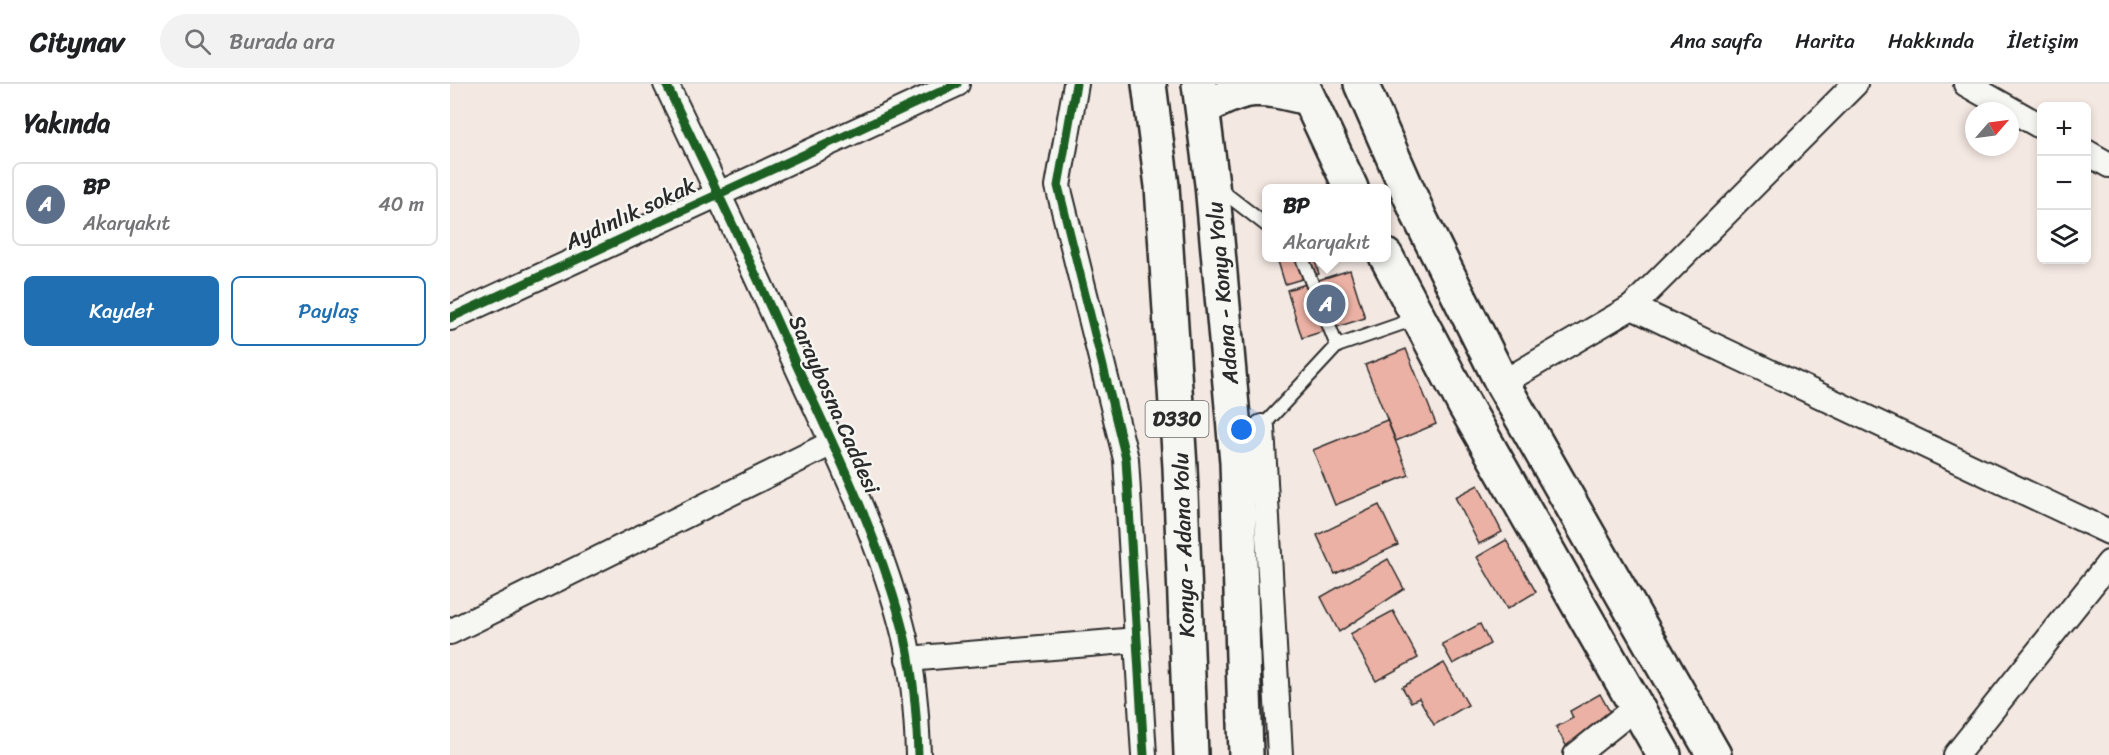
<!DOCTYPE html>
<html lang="tr">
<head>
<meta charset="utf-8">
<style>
  :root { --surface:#fff; --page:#f2f2f2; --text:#202124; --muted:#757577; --line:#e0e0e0; --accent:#1f6fb2 }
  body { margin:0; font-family:Sriracha,sans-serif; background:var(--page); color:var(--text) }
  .controls { position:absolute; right:18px; top:18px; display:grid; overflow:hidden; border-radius:9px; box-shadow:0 3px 9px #0003 }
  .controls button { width:54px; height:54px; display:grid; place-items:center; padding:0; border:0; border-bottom:2px solid var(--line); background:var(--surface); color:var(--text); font:30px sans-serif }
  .compass { position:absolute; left:1515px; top:18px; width:54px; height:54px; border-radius:50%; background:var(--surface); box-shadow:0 3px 9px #0003; rotate:62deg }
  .you { position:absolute; left:792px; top:346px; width:21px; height:21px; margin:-15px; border:4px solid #fff; border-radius:50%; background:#1a73e8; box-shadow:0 0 0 9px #1a73e833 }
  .badge { display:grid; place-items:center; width:39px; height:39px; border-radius:50%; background:var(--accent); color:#fff; font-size:20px; font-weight:700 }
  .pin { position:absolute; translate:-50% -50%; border:3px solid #fff; box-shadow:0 2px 6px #0006 }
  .popup { position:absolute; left:812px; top:100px; width:129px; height:78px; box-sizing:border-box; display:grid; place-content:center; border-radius:9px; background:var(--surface); filter:drop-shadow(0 2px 4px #0005); font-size:20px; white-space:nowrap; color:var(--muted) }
  .popup b { font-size:22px; color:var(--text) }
  .popup::after { content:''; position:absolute; left:50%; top:100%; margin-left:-12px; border:12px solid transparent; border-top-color:var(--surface) }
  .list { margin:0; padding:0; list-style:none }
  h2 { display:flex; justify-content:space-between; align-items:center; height:78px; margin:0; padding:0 24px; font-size:26px }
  h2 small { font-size:20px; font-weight:400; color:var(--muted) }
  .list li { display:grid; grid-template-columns:39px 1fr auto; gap:18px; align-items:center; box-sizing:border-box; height:84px; margin:0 12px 12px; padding:0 12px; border:2px solid var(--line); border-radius:9px }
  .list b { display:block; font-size:22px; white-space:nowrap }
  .list p { margin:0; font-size:20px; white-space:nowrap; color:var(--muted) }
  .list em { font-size:20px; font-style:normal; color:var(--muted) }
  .actions { display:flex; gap:12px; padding:18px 24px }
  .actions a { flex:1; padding:14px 0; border:2px solid var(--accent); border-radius:9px; text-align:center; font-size:21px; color:var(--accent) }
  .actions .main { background:var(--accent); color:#fff }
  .icon { flex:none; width:33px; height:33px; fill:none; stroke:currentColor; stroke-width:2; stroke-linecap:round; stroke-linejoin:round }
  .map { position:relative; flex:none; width:1659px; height:671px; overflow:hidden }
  header { display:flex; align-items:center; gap:36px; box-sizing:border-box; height:84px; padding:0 30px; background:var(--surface); border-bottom:2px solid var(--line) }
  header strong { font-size:28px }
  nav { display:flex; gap:33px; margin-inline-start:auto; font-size:21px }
  .search { width:420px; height:54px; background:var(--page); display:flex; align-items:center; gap:15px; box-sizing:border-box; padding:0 21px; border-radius:33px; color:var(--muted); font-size:22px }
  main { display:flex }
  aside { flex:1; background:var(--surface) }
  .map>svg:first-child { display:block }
  .building { fill:#ebb1a4; stroke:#2b2b2b; stroke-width:1.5 }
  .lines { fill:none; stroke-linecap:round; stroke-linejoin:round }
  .service-casing { stroke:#2b2b2b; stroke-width:16 }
  .minor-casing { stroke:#2b2b2b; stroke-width:28 }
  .secondary-casing { stroke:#2b2b2b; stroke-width:38 }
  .trunk-casing { stroke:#2b2b2b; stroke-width:38 }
  .service { stroke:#f6f6f2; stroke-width:12 }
  .minor { stroke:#f6f6f2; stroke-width:24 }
  .secondary { stroke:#f6f6f2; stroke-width:33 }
  .trunk { stroke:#f6f6f2; stroke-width:33 }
  .cycleway-casing { stroke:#f6f6f2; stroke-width:13 }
  .cycleway { stroke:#1b5e20; stroke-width:9 }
  .labels { text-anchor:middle; stroke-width:4.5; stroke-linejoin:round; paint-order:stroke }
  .shield { fill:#f6f6f2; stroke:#686867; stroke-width:1.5 }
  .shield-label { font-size:21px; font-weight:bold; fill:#2b2b2b }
  .street-label { font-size:22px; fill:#2b2b2b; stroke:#f6f6f2 }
</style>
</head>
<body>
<header>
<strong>Citynav</strong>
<div class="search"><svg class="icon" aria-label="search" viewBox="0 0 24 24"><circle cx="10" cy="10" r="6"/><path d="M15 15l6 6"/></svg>Burada ara</div>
<nav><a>Ana sayfa</a><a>Harita</a><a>Hakkında</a><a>İletişim</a></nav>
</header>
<main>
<aside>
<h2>Yakında<small></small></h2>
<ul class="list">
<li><span class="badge" style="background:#5c6f8a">A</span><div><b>BP</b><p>Akaryakıt</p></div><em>40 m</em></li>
</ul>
<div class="actions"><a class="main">Kaydet</a><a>Paylaş</a></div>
</aside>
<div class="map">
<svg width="1659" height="671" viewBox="0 0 1659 671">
  <rect width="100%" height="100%" fill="#f4e8e2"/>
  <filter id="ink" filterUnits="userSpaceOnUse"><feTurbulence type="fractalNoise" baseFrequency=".0167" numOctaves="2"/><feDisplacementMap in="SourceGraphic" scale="12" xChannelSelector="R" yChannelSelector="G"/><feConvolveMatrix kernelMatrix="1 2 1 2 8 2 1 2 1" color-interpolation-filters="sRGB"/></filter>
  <g filter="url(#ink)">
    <g class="building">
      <polygon points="827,174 864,174 869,190 835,200"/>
      <polygon points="900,186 915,234 852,254 837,206"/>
      <polygon points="956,265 986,340 946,357 915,281"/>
      <polygon points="937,336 959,391 885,421 863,366"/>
      <polygon points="1028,401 1052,448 1029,460 1005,413"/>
      <polygon points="929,421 948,461 885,490 867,451"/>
      <polygon points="1056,456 1086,508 1057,525 1027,473"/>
      <polygon points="938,475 954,505 889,548 871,513"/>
      <polygon points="943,527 968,574 926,597 900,550"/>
      <polygon points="1030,540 1040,560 1003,580 992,560"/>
      <polygon points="994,579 1018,621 984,641 969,614 961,618 952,603"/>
      <polygon points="1150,610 1166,639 1118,665 1106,643 1123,634 1120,627"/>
    </g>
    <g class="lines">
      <g class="service-casing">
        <g id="service">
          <polyline points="767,103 816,141"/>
          <polyline points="887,262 968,234"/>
          <polyline points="810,345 887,262 852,174"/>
        </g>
      </g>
      <g class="minor-casing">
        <g id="minor">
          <path d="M 216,0 C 261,93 304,186 346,280 C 387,369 432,459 455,554 C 463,589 467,635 468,671"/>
          <polyline points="626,0 608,102 676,375 694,671"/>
          <polyline points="1516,0 1592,43"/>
          <polyline points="1636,68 1659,81"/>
          <polyline points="1182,223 1659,448"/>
          <polyline points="0,234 507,0"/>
          <polyline points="1052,299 1182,223 1405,0"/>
          <polyline points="812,343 830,671"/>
          <polyline points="0,548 382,359"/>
          <polyline points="458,575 687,556"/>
          <polyline points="1126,671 1186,623"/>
          <polyline points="1506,671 1659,479"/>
        </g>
      </g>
      <g class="secondary-casing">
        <g id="secondary">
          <polyline points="852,0 901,104"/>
          <polyline points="911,0 969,132 1052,299 1264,671"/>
          <polyline points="936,172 1014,320 1214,671"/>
        </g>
      </g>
      <g class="trunk-casing">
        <g id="trunk">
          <polyline points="699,0 712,102 730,383 741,671"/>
          <polyline points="749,0 762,100 787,378 796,671"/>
          <path d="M 753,25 C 796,0 810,2 857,14"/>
        </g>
      </g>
      <use href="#service" class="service"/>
      <use href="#minor" class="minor"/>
      <use href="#secondary" class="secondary"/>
      <use href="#trunk" class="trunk"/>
      <g class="cycleway-casing">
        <g id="cycleway">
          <path d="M 216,0 C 261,93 304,186 346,280 C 387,369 432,459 455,554 C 463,589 467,635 468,671"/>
          <polyline points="626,0 608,102 676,375 694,671"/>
          <polyline points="0,234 507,0"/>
        </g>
      </g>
      <use href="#cycleway" class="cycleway"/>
    </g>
  </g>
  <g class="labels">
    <rect class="shield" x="695.5" y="317" width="63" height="36" rx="4.5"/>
    <g class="shield-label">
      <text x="727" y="342">D330</text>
    </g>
    <g class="street-label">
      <text transform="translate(180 129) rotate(-25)" y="8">Aydınlık sokak</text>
      <text transform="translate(772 209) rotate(-95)" y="8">Adana - Konya Yolu</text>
      <text transform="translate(385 320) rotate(66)" y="8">Saraybosna Caddesi</text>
      <text transform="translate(733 461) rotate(-92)" y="8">Konya - Adana Yolu</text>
    </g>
  </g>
</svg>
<div class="controls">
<button>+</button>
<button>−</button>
<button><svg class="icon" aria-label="layers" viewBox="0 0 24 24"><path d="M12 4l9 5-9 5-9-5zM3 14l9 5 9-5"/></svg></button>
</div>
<svg class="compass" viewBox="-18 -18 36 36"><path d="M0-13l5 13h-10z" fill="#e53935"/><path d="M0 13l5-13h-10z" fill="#757577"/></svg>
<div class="you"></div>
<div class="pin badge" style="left:876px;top:220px;background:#5c6f8a">A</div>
<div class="popup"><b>BP</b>Akaryakıt</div>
</div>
</main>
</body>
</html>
